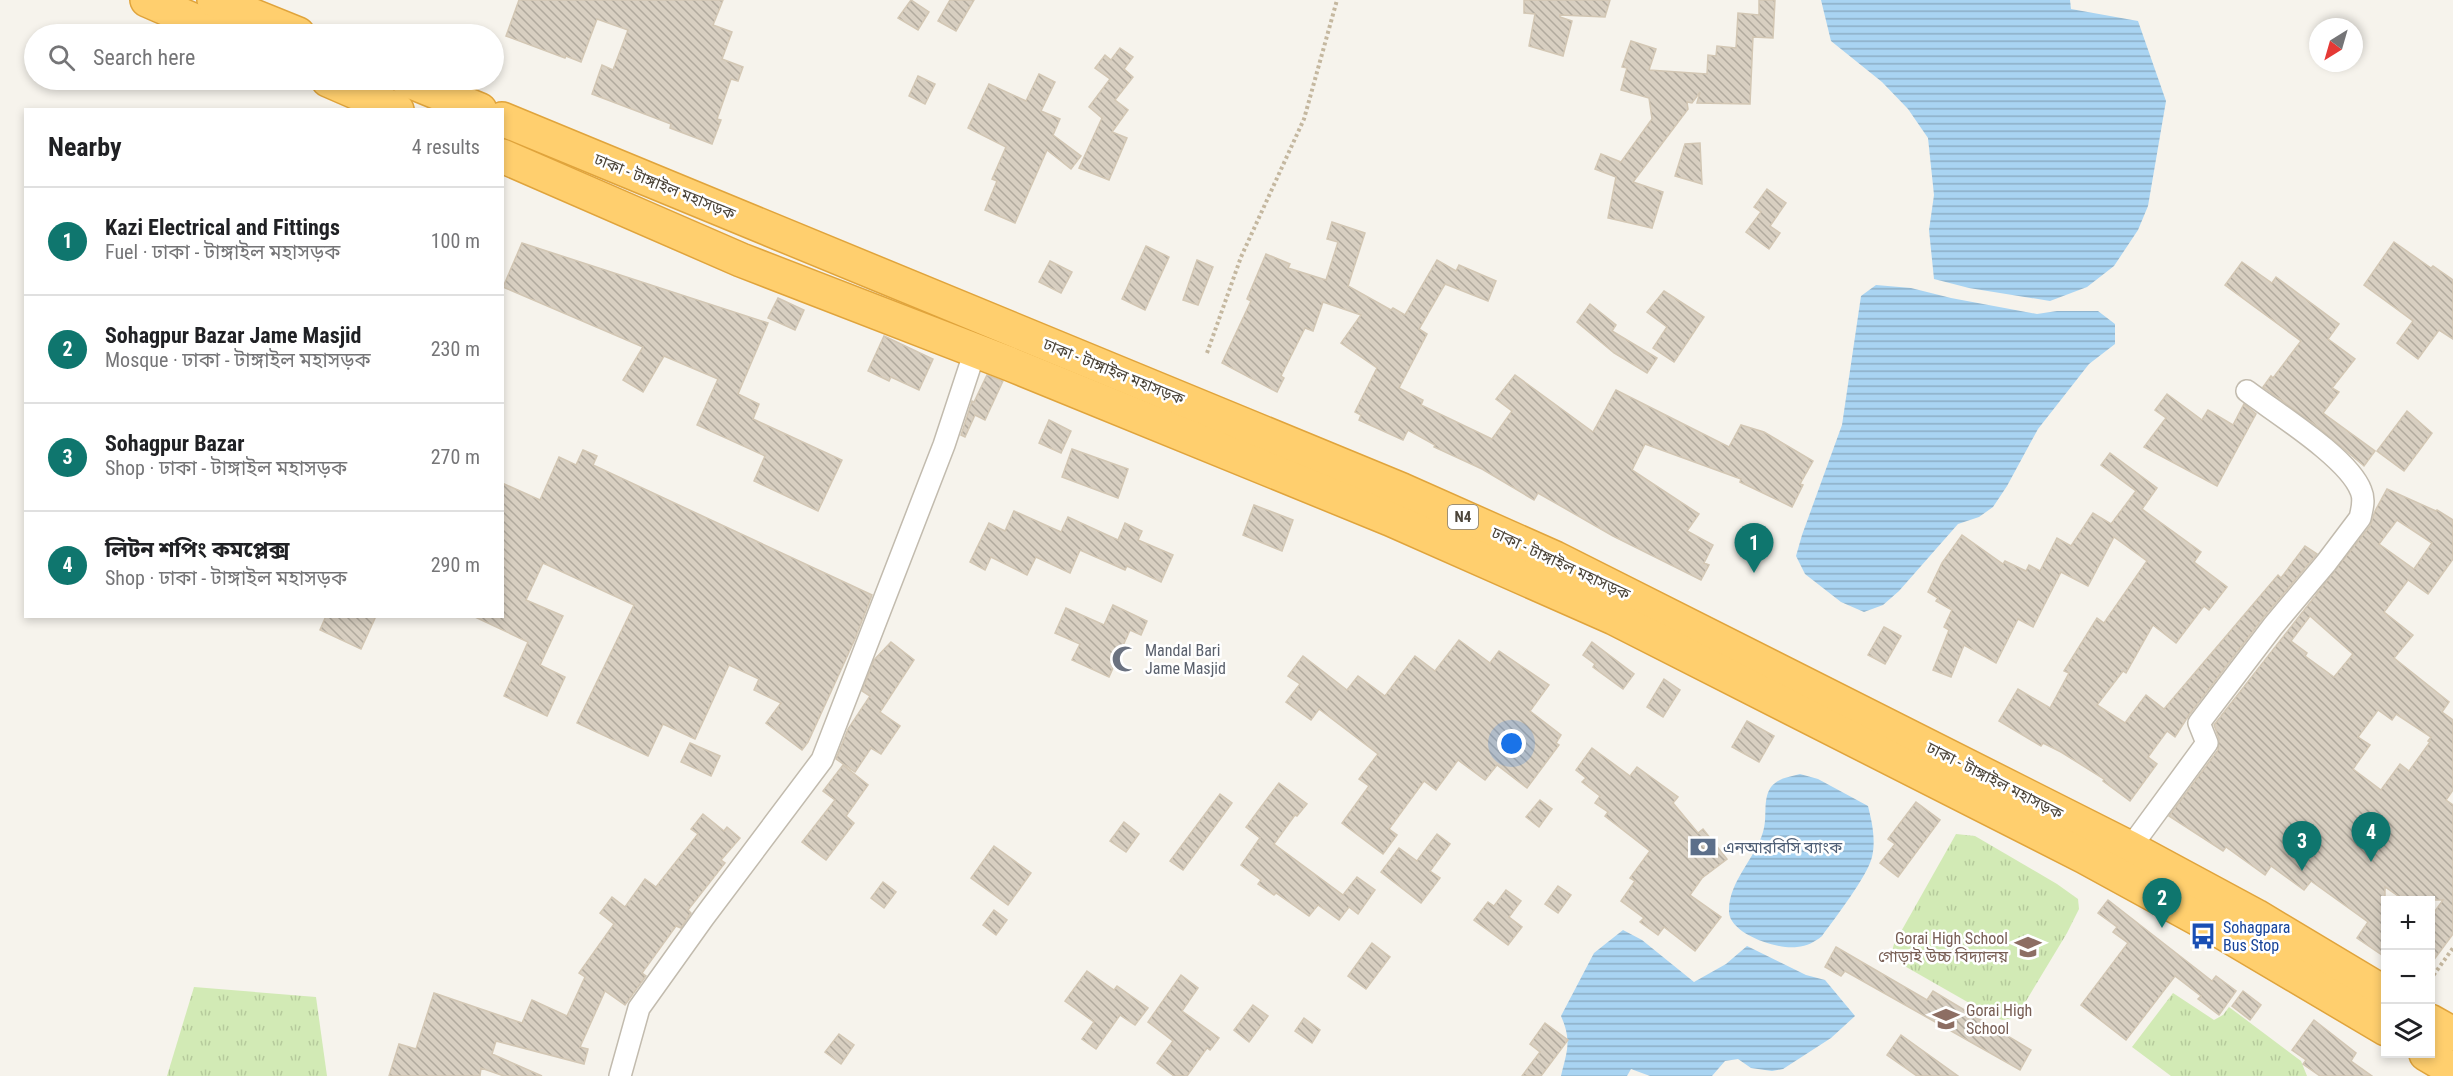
<!DOCTYPE html>
<html lang="en">
<head>
<meta charset="utf-8">
<style>
  :root { --surface:#fff; --page:#f2f2f2; --text:#202124; --muted:#757577; --line:#e0e0e0; --accent:#0f766e }
  body { margin:0; font-family:"Roboto Condensed","Noto Sans Bengali",sans-serif; background:var(--page); color:var(--text) }
  .controls { position:absolute; right:18px; bottom:18px; display:grid; overflow:hidden; border-radius:0px; box-shadow:0 3px 9px #0003 }
  .controls button { width:54px; height:54px; display:grid; place-items:center; padding:0; border:0; border-bottom:2px solid var(--line); background:var(--surface); color:var(--text); font:30px sans-serif }
  .compass { position:absolute; left:2309px; top:18px; width:54px; height:54px; border-radius:50%; background:var(--surface); box-shadow:0 3px 9px #0003; rotate:217deg }
  .you { position:absolute; left:1512px; top:744px; width:21px; height:21px; margin:-15px; border:4px solid #fff; border-radius:50%; background:#1a73e8; box-shadow:0 0 0 9px #1a73e833 }
  .badge { display:grid; place-items:center; width:39px; height:39px; border-radius:50%; background:var(--accent); color:#fff; font-size:20px; font-weight:700 }
  .pin { position:absolute; translate:-50% -50px; filter:drop-shadow(0 2px 3px #0008) }
  .pin::after { content:''; position:absolute; top:32px; width:21px; height:18px; background:inherit; clip-path:polygon(0 0,100% 0,50% 100%) }
  .list { margin:0; padding:0; list-style:none }
  h2 { display:flex; justify-content:space-between; align-items:center; height:78px; margin:0; padding:0 24px; font-size:26px }
  h2 small { font-size:20px; font-weight:400; color:var(--muted) }
  .list li { display:grid; grid-template-columns:39px 1fr auto; gap:18px; align-items:center; box-sizing:border-box; height:108px; padding:0 24px; border-top:2px solid var(--line) }
  .list b { display:block; font-size:22px; white-space:nowrap }
  .list p { margin:0; font-size:20px; white-space:nowrap; color:var(--muted) }
  .list em { font-size:20px; font-style:normal; color:var(--muted) }
  .icon { flex:none; width:33px; height:33px; fill:none; stroke:currentColor; stroke-width:2; stroke-linecap:round; stroke-linejoin:round }
  .map { position:relative; flex:none; width:2453px; height:1076px; overflow:hidden }
  .search { position:absolute; background:var(--surface); box-shadow:0 3px 9px #0003; left:24px; top:24px; width:480px; height:66px; display:flex; align-items:center; gap:15px; box-sizing:border-box; padding:0 21px; border-radius:33px; color:var(--muted); font-size:22px }
  .panel { position:absolute; background:var(--surface); box-shadow:0 3px 9px #0003; left:24px; top:108px; width:480px; height:510px; border-radius:0px }
  .map>svg:first-child { display:block }
  .park { fill:url(#park-tufts) }
  .water { fill:url(#water-rules) }
  .building { fill:url(#building-back-hatch); stroke:#d3c7b4; stroke-width:1.5; fill-rule:evenodd }
  .lines { fill:none; stroke-linecap:round; stroke-linejoin:round }
  .street-casing { stroke:#c2bbae; stroke-width:24 }
  .highway-casing { stroke:#e0a43c; stroke-width:36 }
  .path { stroke:#c4b79f; stroke-width:4; stroke-dasharray:3 3; stroke-linecap:butt }
  .street { stroke:#fff; stroke-width:21 }
  .highway { stroke:#ffcf6e; stroke-width:33 }
  .labels { text-anchor:middle; stroke-width:5; stroke-linejoin:round; paint-order:stroke }
  .shield { fill:#fff; stroke:#817c74; stroke-width:1.5 }
  .shield-label { font-size:15px; font-weight:bold; fill:#4b4439 }
  .street-label { font-size:16px; fill:#4b4439; stroke:#fff }
  .worship-label { font-size:16px; fill:#5b616d; stroke:#fff; text-anchor:start }
  .service-label { font-size:16px; fill:#4e5e75; stroke:#fff; text-anchor:start }
  .transit-label { font-size:16px; fill:#164399; stroke:#fff; text-anchor:start }
  .education-label { font-size:16px; fill:#785e54; stroke:#fff; text-anchor:end }
</style>
</head>
<body>
<div class="map">
<svg width="2453" height="1076" viewBox="0 0 2453 1076">
  <defs>
    <pattern id="park-tufts" width="24" height="20" patternUnits="userSpaceOnUse" patternTransform="scale(1.5)"><rect width="24" height="20" fill="#d2eab5"/><path d="M3 7l-1-3M5 7V3M7 7l1-3M15 17l-1-3M17 17v-4M19 17l1-3" fill="none" stroke="#b6ca9c"/></pattern>
    <pattern id="water-rules" width="6" height="5" patternUnits="userSpaceOnUse" patternTransform="scale(1.5)"><rect width="6" height="5" fill="#a9d4f2"/><path d="M0 2.5h6" fill="none" stroke="#8caec5"/></pattern>
    <pattern id="building-back-hatch" width="6" height="6" patternUnits="userSpaceOnUse" patternTransform="scale(1.5)"><rect width="6" height="6" fill="#d8cfc1"/><path d="M-1 5l2 2M0 0l6 6M5-1l2 2" fill="none" stroke="#b1aa9e"/></pattern>
  </defs>
  <rect width="100%" height="100%" fill="#f6f3ec"/>
  <g class="park">
    <polygon points="1956,834 1975,836 2057,884 2078,899 2079,909 2067,933 2026,1001 2011,1019 2002,1020 1985,1012 1901,964 1891,955 1894,944"/>
    <polygon points="194,987 316,997 327,1076 167,1076"/>
    <polygon points="2173,993 2214,1020 2223,1015 2229,1007 2301,1061 2307,1076 2171,1076 2132,1047"/>
  </g>
  <g class="water">
    <polygon points="1821,0 2070,0 2071,9 2138,21 2166,101 2148,206 2138,230 2114,266 2087,287 2050,301 1969,288 1934,279 1929,230 1934,195 1928,138 1908,109 1882,82 1831,41"/>
    <polygon points="1876,285 1911,288 1951,298 2037,314 2057,311 2098,311 2115,324 2115,344 2089,364 2038,429 2007,486 1993,507 1979,517 1958,524 1899,591 1883,605 1864,612 1841,602 1805,574 1796,556 1802,535 1842,425 1861,296"/>
    <path d="M 1800,774 L 1818,779 L 1868,806 C 1872,822 1876,840 1872,857 C 1867,877 1835,918 1822,936 C 1815,942 1807,946 1797,947 C 1778,950 1730,934 1729,912 C 1728,882 1755,859 1763,832 C 1768,817 1762,800 1771,787 C 1778,778 1789,777 1800,774 Z"/>
    <path d="M 1623,930 L 1642,940 L 1694,982 L 1726,964 L 1747,946 L 1806,975 L 1825,980 L 1855,1016 L 1831,1038 L 1783,1069 L 1772,1071 L 1751,1068 L 1738,1059 L 1725,1061 L 1712,1076 L 1650,1076 L 1631,1069 L 1627,1076 L 1561,1076 C 1567,1051 1572,1041 1561,1016 L 1594,953 Z"/>
  </g>
  <g class="building">
    <polygon points="519,0 723,0 713,25 732,32 722,59 743,67 738,81 731,79 717,119 721,120 712,144 670,128 671,124 592,94 602,65 613,70 628,30 597,19 581,62 566,56 565,58 506,36"/>
    <polygon points="911,0 929,12 918,30 898,18"/>
    <polygon points="950,0 974,0 956,31 938,21"/>
    <polygon points="1524,0 1610,0 1605,17 1560,15 1560,17 1572,21 1563,56 1529,46 1535,14 1524,13"/>
    <polygon points="1759,0 1775,0 1773,38 1753,37 1750,104 1697,103 1700,92 1692,103 1687,102 1688,109 1633,182 1663,192 1652,228 1608,218 1616,177 1595,169 1601,154 1621,162 1652,119 1649,98 1621,90 1627,68 1622,67 1631,41 1656,49 1649,70 1707,74 1708,55 1716,56 1717,46 1736,48 1738,13 1759,15"/>
    <polygon points="1120,48 1133,57 1124,69 1133,77 1115,100 1128,110 1112,132 1127,138 1109,180 1079,168 1102,118 1089,107 1110,79 1095,68 1105,55 1111,60"/>
    <polygon points="1039,74 1055,82 1041,111 1060,119 1053,135 1081,156 1071,169 1047,150 1015,223 985,210 997,181 992,179 1006,147 968,128 989,84 1026,101"/>
    <polygon points="918,76 935,84 925,104 909,96"/>
    <polygon points="1700,143 1702,184 1675,176 1685,144"/>
    <polygon points="1767,189 1786,203 1770,226 1780,233 1769,249 1746,232 1761,212 1754,207"/>
    <polygon points="1332,222 1365,233 1348,286 1391,310 1393,308 1405,315 1437,260 1456,271 1459,265 1496,281 1488,301 1445,284 1419,329 1427,334 1399,388 1423,400 1421,405 1492,439 1512,411 1496,399 1515,375 1593,432 1616,390 1729,447 1741,425 1764,432 1813,461 1800,484 1803,485 1792,507 1740,482 1741,479 1645,444 1632,470 1699,514 1687,531 1713,545 1704,563 1709,565 1701,580 1613,536 1538,493 1534,500 1482,469 1434,447 1435,445 1408,430 1403,440 1359,420 1361,415 1355,412 1377,368 1341,343 1361,315 1323,302 1313,331 1305,328 1281,376 1284,378 1277,392 1222,363 1251,301 1247,299 1266,254 1290,264 1288,268 1326,280 1338,242 1327,239"/>
    <polygon points="2394,242 2431,268 2433,266 2453,280 2453,339 2439,330 2418,359 2397,343 2413,321 2364,285"/>
    <polygon points="522,243 768,323 738,394 759,404 753,419 842,460 818,511 754,481 765,456 697,425 718,379 664,356 643,392 623,380 643,347 503,287"/>
    <polygon points="1146,246 1169,257 1145,310 1122,299"/>
    <polygon points="1197,260 1213,267 1198,305 1183,300"/>
    <polygon points="1050,261 1072,272 1061,293 1039,282"/>
    <polygon points="2242,262 2272,283 2276,277 2339,324 2328,339 2355,359 2332,388 2339,392 2323,413 2375,451 2364,466 2318,427 2263,387 2271,376 2273,378 2301,341 2225,285"/>
    <polygon points="1664,291 1704,317 1674,362 1653,348 1667,327 1647,312"/>
    <polygon points="778,298 804,310 795,330 768,318"/>
    <polygon points="1590,304 1616,325 1612,331 1657,358 1647,373 1614,353 1577,322"/>
    <polygon points="884,336 933,359 919,390 891,377 889,381 868,371"/>
    <polygon points="987,375 1003,381 985,420 975,415 965,437 961,435 972,401 974,402"/>
    <polygon points="2167,394 2202,420 2208,410 2233,425 2244,404 2256,414 2217,486 2144,447 2166,418 2155,410"/>
    <polygon points="2407,411 2432,433 2404,471 2377,451"/>
    <polygon points="1049,420 1071,431 1061,453 1039,443"/>
    <polygon points="1072,449 1128,469 1118,498 1062,477"/>
    <polygon points="583,450 597,456 593,465 872,595 855,639 808,742 802,750 766,723 781,703 754,690 759,679 729,665 695,739 663,724 648,756 577,723 634,605 543,563 526,600 563,616 540,665 565,677 547,716 504,696 528,642 473,616 502,616 502,483 540,500 559,457 576,465"/>
    <polygon points="2110,453 2157,488 2142,509 2201,552 2194,562 2227,587 2209,610 2204,606 2176,643 2153,625 2126,673 2123,671 2097,705 2125,723 2146,695 2164,709 2278,575 2281,578 2305,546 2317,554 2263,618 2189,715 2175,737 2167,731 2148,757 2157,764 2130,801 2103,781 2104,779 2061,752 2043,743 2041,746 1999,721 2018,689 2050,708 2069,673 2064,671 2097,618 2104,623 2147,561 2114,537 2088,586 2061,572 2033,627 2018,619 1996,663 1964,645 1951,677 1933,670 1949,630 1944,627 1952,610 1936,601 1938,598 1928,592 1942,563 1962,535 2003,564 2005,561 2026,571 2029,565 2040,571 2057,538 2071,546 2093,513 2111,524 2136,491 2101,465"/>
    <path d="M 2387,489 L 2436,511 L 2437,510 L 2453,520 L 2453,559 L 2428,594 L 2408,580 L 2384,612 L 2413,635 L 2394,658 L 2449,702 L 2442,712 L 2453,720 L 2453,790 L 2446,800 L 2453,805 L 2453,934 L 2430,965 L 2430,918 L 2443,900 L 2404,900 L 2385,887 L 2385,957 L 2357,938 L 2368,922 L 2311,881 L 2304,890 L 2271,866 L 2265,875 L 2226,847 L 2223,851 L 2169,816 L 2218,750 L 2219,739 L 2214,725 L 2370,526 L 2375,511 ZM 2397,520 L 2432,543 L 2414,569 L 2379,544 ZM 2310,616 L 2353,654 L 2334,677 L 2305,656 L 2307,653 L 2291,641 ZM 2378,710 L 2392,720 L 2396,714 L 2431,737 L 2428,741 L 2430,742 L 2409,771 L 2400,764 L 2381,790 L 2353,769 L 2370,745 L 2358,737 Z"/>
    <polygon points="1254,505 1293,520 1282,551 1243,535"/>
    <polygon points="1014,511 1061,532 1068,517 1118,540 1125,523 1142,531 1138,540 1173,555 1161,582 1127,566 1125,570 1080,550 1070,573 1036,557 1027,575 991,557 985,570 970,562 989,523 1005,531"/>
    <polygon points="1113,605 1147,621 1141,635 1130,630 1109,677 1072,660 1080,644 1055,633 1066,608 1104,625"/>
    <polygon points="326,616 376,616 361,649 320,630"/>
    <polygon points="1884,627 1901,636 1885,664 1868,655"/>
    <polygon points="1459,640 1490,663 1499,651 1549,685 1530,711 1561,735 1556,743 1559,745 1527,788 1497,765 1485,780 1458,760 1436,790 1424,781 1389,829 1397,835 1383,854 1342,823 1369,786 1359,779 1378,754 1319,709 1311,720 1286,702 1300,684 1288,676 1303,656 1347,690 1358,676 1385,696 1415,656 1435,671"/>
    <polygon points="891,642 914,660 880,712 900,726 881,754 871,748 855,772 836,759 848,729 870,696 862,691 874,660"/>
    <polygon points="1592,642 1634,674 1623,689 1593,667 1595,664 1583,655"/>
    <polygon points="1664,679 1680,690 1663,717 1647,707"/>
    <polygon points="1747,721 1774,736 1759,762 1732,747"/>
    <polygon points="690,743 720,756 711,776 681,762"/>
    <polygon points="1592,748 1630,776 1637,767 1678,797 1673,803 1698,833 1703,829 1727,859 1702,878 1690,895 1721,917 1695,951 1664,927 1658,935 1640,922 1644,918 1621,901 1635,881 1630,878 1650,851 1605,816 1608,812 1595,803 1600,796 1582,782 1586,778 1576,770"/>
    <polygon points="843,765 868,785 846,816 854,823 826,860 802,842 835,800 823,791"/>
    <polygon points="1279,783 1307,804 1297,816 1295,815 1274,844 1343,895 1357,877 1375,890 1358,914 1349,907 1339,920 1318,905 1309,916 1276,893 1274,895 1258,884 1261,880 1241,865 1260,838 1246,827"/>
    <polygon points="1220,794 1232,803 1183,870 1170,861"/>
    <polygon points="1540,800 1552,809 1539,827 1526,817"/>
    <polygon points="1916,802 1940,820 1898,877 1880,863 1895,844 1888,839"/>
    <polygon points="703,814 724,831 727,827 740,838 721,860 725,863 688,910 691,913 681,928 676,926 642,973 646,976 625,1005 605,991 580,1047 588,1049 584,1064 496,1041 492,1054 542,1076 504,1076 481,1068 480,1076 389,1076 399,1044 416,1049 434,993 522,1023 532,1000 567,1016 585,977 579,973 614,924 600,913 612,897 625,907 645,879 656,887 698,834 691,829"/>
    <polygon points="1124,822 1139,834 1126,852 1110,841"/>
    <polygon points="1437,834 1450,844 1430,871 1440,878 1421,903 1381,872 1399,848 1417,861"/>
    <polygon points="994,846 1031,873 1008,905 971,878"/>
    <polygon points="883,882 896,892 884,908 871,898"/>
    <polygon points="1558,886 1571,895 1558,913 1545,904"/>
    <polygon points="1506,890 1521,901 1509,917 1522,927 1508,945 1474,920 1488,902 1494,906"/>
    <polygon points="2108,900 2212,981 2216,976 2236,991 2219,1015 2198,999 2201,996 2175,976 2126,1040 2081,1005 2128,943 2113,932 2117,927 2098,913"/>
    <polygon points="994,910 1007,920 996,935 983,925"/>
    <polygon points="1372,943 1390,957 1366,989 1348,976"/>
    <polygon points="1836,947 1927,1000 1933,991 2031,1050 2020,1070 1845,971 1841,976 1825,967"/>
    <polygon points="1087,971 1114,990 1117,986 1148,1008 1135,1025 1120,1015 1096,1049 1082,1039 1094,1022 1065,1001"/>
    <polygon points="1181,975 1198,988 1182,1011 1219,1038 1210,1050 1207,1048 1187,1076 1174,1076 1157,1063 1173,1041 1148,1022"/>
    <polygon points="2243,991 2261,1005 2250,1020 2232,1006"/>
    <polygon points="1253,1005 1268,1016 1249,1042 1234,1030"/>
    <polygon points="1304,1018 1320,1030 1312,1043 1295,1031"/>
    <polygon points="2314,1020 2356,1053 2351,1061 2372,1076 2320,1076 2303,1064 2306,1060 2292,1050"/>
    <polygon points="1545,1023 1568,1040 1541,1076 1522,1076 1540,1052 1530,1044"/>
    <polygon points="839,1034 854,1045 841,1064 825,1052"/>
    <polygon points="1901,1035 1958,1076 1917,1076 1887,1055"/>
  </g>
  <g class="lines">
    <g class="street-casing">
      <g id="street">
        <path d="M 2130,848 L 2207,743 L 2199,723 L 2273,626 L 2326,563 L 2360,518 C 2362,509 2365,500 2361,491 C 2349,458 2276,413 2247,391"/>
        <polyline points="620,1076 639,1008 704,917 822,760 944,445 975,351"/>
      </g>
    </g>
    <g class="highway-casing">
      <g id="highway">
        <polyline points="147,0 225,34"/>
        <polyline points="214,0 298,34"/>
        <polyline points="328,80 397,110"/>
        <polyline points="407,80 480,110"/>
        <polyline points="502,119 1402,490 1555,558 2130,848 2256,916 2386,994"/>
        <polyline points="502,156 741,260 1010,364 1390,519 1614,618 2085,857 2222,932 2386,1029"/>
        <polyline points="2430,1021 2453,1034"/>
        <polyline points="2426,1054 2453,1070"/>
      </g>
    </g>
    <g class="path">
      <polyline points="1207,353 1241,257 1304,119 1337,0"/>
      <polyline points="2430,980 2453,948"/>
    </g>
    <use href="#street" class="street"/>
    <use href="#highway" class="highway"/>
  </g>
  <defs>
    <g id="mosque-bare" transform="scale(2.07)"><path d="M3.5-4.9A6 6 0 1 0 3.5 4.9A5 5 0 1 1 3.5-4.9Z" fill="#6b7280" stroke="#fff" stroke-width="2.5" paint-order="stroke"/></g>
    <g id="bank-bare" transform="scale(2.07)"><path d="M-6-4H6V4H-6ZM0-2.3a2.3 2.3 0 1 0 0 4.6a2.3 2.3 0 1 0 0-4.6Z" fill="#5c6f8a" stroke="#fff" stroke-width="2.5" paint-order="stroke"/></g>
    <g id="bus-bare" transform="scale(2.07)"><path d="M-5-6H5V4H4V6H2V4H-2V6H-4V4H-5ZM-3.5-4V0h7V-4ZM-3.5 1.2v1.5H-2V1.2ZM2 1.2v1.5H3.5V1.2Z" fill="#1a4fb4" stroke="#fff" stroke-width="2.5" paint-order="stroke"/></g>
    <g id="school-bare" transform="scale(2.07)"><path d="M0-5L7-2L0 1L-7-2ZM-4 1L0 2.5L4 1V4Q0 6-4 4Z" fill="#8d6e63" stroke="#fff" stroke-width="2.5" paint-order="stroke"/></g>
  </defs>
  <g fill-rule="evenodd">
    <use href="#mosque-bare" x="1125" y="659"/>
    <use href="#bank-bare" x="1703" y="847"/>
    <use href="#bus-bare" x="2203" y="936"/>
    <use href="#school-bare" x="2028" y="947"/>
    <use href="#school-bare" x="1946" y="1019"/>
  </g>
  <g class="labels">
    <rect class="shield" x="1448" y="505" width="30" height="24" rx="4.5"/>
    <g class="shield-label">
      <text x="1463" y="522">N4</text>
    </g>
    <g class="street-label">
      <text transform="translate(665 186) rotate(22)" y="6">ঢাকা - টাঙ্গাইল মহাসড়ক</text>
      <text transform="translate(1114 371) rotate(22)" y="6">ঢাকা - টাঙ্গাইল মহাসড়ক</text>
      <text transform="translate(1561 563) rotate(25)" y="6">ঢাকা - টাঙ্গাইল মহাসড়ক</text>
      <text transform="translate(1995 780) rotate(27)" y="6">ঢাকা - টাঙ্গাইল মহাসড়ক</text>
    </g>
    <g class="worship-label">
      <text x="1145" y="656">Mandal Bari<tspan x="1145" dy="18">Jame Masjid</tspan></text>
    </g>
    <g class="service-label">
      <text x="1723" y="853">এনআরবিসি ব্যাংক</text>
    </g>
    <g class="transit-label">
      <text x="2223" y="933">Sohagpara<tspan x="2223" dy="18">Bus Stop</tspan></text>
    </g>
    <g class="education-label">
      <text x="2008" y="944">Gorai High School<tspan x="2008" dy="18">গোড়াই উচ্চ বিদ্যালয়</tspan></text>
      <text x="1966" y="1016" text-anchor="start">Gorai High<tspan x="1966" dy="18">School</tspan></text>
    </g>
  </g>
</svg>
<div class="controls">
<button>+</button>
<button>−</button>
<button><svg class="icon" aria-label="layers" viewBox="0 0 24 24"><path d="M12 4l9 5-9 5-9-5zM3 14l9 5 9-5"/></svg></button>
</div>
<svg class="compass" viewBox="-18 -18 36 36"><path d="M0-13l5 13h-10z" fill="#e53935"/><path d="M0 13l5-13h-10z" fill="#757577"/></svg>
<div class="you"></div>
<div class="pin badge" style="left:1754px;top:573px">1</div>
<div class="pin badge" style="left:2162px;top:928px">2</div>
<div class="pin badge" style="left:2302px;top:871px">3</div>
<div class="pin badge" style="left:2371px;top:862px">4</div>
<div class="search"><svg class="icon" aria-label="search" viewBox="0 0 24 24"><circle cx="10" cy="10" r="6"/><path d="M15 15l6 6"/></svg>Search here</div>
<section class="panel">
<h2>Nearby<small>4 results</small></h2>
<ul class="list">
<li><span class="badge">1</span><div><b>Kazi Electrical and Fittings</b><p>Fuel · ঢাকা - টাঙ্গাইল মহাসড়ক</p></div><em>100 m</em></li>
<li><span class="badge">2</span><div><b>Sohagpur Bazar Jame Masjid</b><p>Mosque · ঢাকা - টাঙ্গাইল মহাসড়ক</p></div><em>230 m</em></li>
<li><span class="badge">3</span><div><b>Sohagpur Bazar</b><p>Shop · ঢাকা - টাঙ্গাইল মহাসড়ক</p></div><em>270 m</em></li>
<li><span class="badge">4</span><div><b>লিটন শপিং কমপ্লেক্স</b><p>Shop · ঢাকা - টাঙ্গাইল মহাসড়ক</p></div><em>290 m</em></li>
</ul>
</section>
</div>
</body>
</html>
